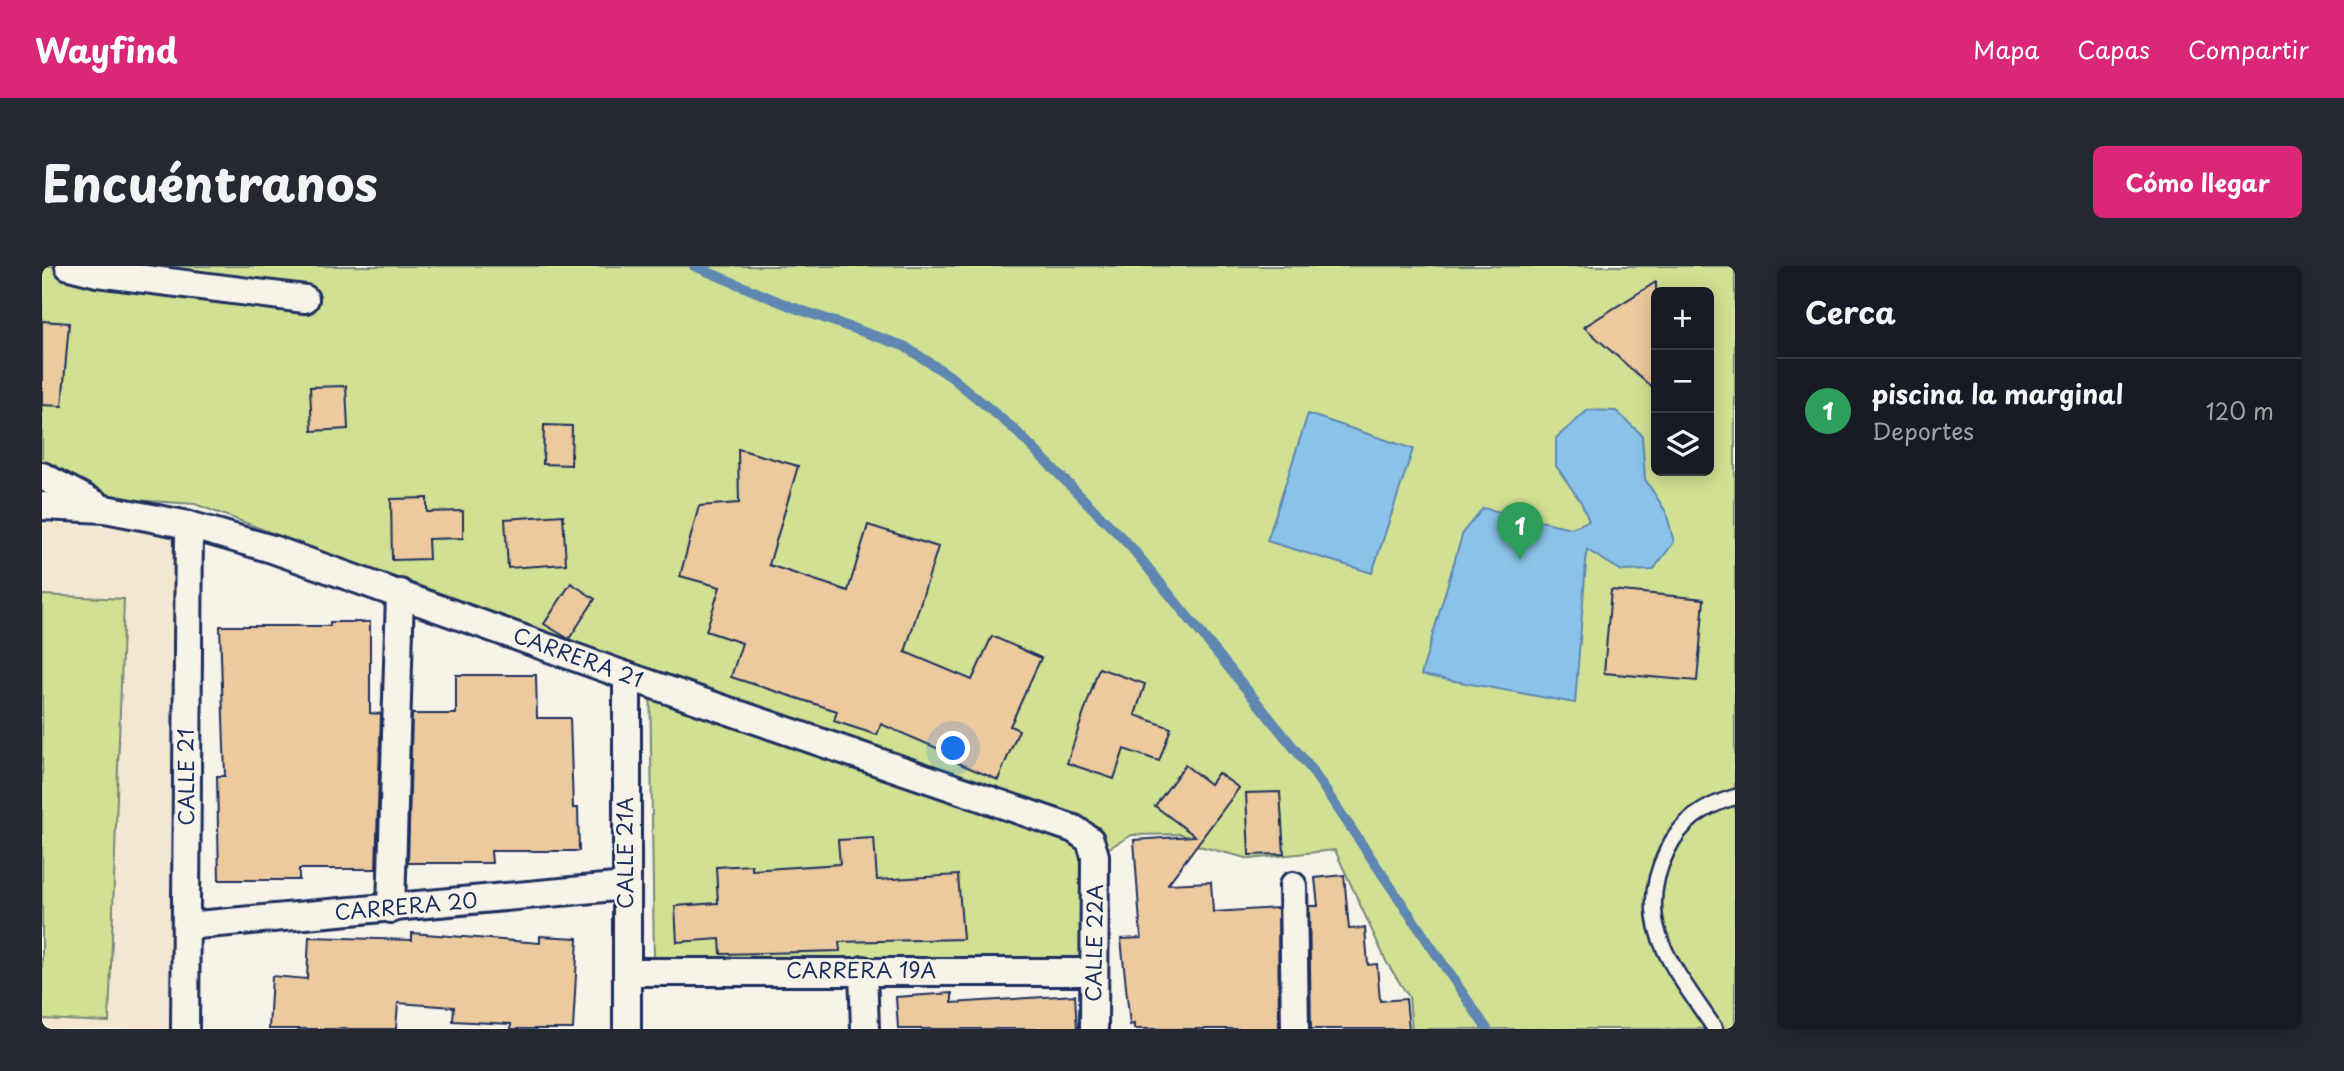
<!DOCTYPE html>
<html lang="es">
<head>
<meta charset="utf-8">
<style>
  :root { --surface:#171b24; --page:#242831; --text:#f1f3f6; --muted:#9ea1a6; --line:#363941; --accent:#db2777 }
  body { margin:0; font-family:"Playpen Sans",sans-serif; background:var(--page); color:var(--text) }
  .controls { position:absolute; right:21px; top:21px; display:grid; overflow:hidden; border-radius:10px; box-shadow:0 4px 18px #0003 }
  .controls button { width:63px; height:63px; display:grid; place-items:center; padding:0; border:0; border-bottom:2px solid var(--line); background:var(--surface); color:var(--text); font:35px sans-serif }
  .you { position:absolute; left:912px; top:483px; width:24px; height:24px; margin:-18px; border:5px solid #fff; border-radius:50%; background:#1a73e8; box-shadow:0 0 0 10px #1a73e833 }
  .badge { display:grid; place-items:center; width:46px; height:46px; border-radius:50%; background:var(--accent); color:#fff; font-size:23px; font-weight:700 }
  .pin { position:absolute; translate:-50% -58px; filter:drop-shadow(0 2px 4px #0008) }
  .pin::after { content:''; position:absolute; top:37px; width:24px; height:21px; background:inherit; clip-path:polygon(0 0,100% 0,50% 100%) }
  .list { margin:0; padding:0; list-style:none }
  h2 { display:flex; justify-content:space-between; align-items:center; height:91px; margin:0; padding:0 28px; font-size:30px }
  h2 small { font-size:23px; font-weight:400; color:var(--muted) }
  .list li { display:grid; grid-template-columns:46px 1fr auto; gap:21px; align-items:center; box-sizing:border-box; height:105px; padding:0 28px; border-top:2px solid var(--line) }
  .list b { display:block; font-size:26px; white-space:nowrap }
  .list p { margin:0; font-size:23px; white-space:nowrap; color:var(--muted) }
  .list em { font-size:23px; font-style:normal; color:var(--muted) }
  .icon { flex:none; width:38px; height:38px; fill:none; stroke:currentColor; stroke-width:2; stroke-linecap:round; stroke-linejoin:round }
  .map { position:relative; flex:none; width:1693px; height:763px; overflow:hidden; border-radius:10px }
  header { display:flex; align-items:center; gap:42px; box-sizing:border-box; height:98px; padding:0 35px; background:var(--accent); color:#fff }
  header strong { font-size:33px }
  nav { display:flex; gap:38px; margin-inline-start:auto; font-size:24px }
  .intro { display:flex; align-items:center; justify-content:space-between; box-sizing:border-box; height:168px; padding:0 42px }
  h1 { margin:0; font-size:49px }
  .button { padding:18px 32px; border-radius:10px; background:var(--accent); color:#fff; font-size:24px; font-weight:700 }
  main { display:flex; gap:42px; padding:0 42px }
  aside { flex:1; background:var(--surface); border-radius:10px; box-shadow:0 4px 18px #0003 }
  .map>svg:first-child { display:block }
  .built { fill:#f4e7d2 }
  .green { fill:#d1e093; stroke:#768878; stroke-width:2; fill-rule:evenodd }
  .water { fill:#8ac2e8; stroke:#5e87b1; stroke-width:2 }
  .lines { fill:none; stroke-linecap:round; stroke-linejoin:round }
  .stream { stroke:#5e87b1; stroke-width:10 }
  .building { fill:#ecca9d; stroke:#1b2f5e; stroke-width:2 }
  .service-casing { stroke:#1b2f5e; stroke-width:19 }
  .minor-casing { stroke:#1b2f5e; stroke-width:32 }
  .service { stroke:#f7f3e8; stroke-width:14 }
  .minor { stroke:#f7f3e8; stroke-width:26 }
  .labels { text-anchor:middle; stroke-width:5; stroke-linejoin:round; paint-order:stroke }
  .street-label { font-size:21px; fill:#1b2f5e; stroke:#f7f3e8 }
</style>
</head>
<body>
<header>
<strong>Wayfind</strong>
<nav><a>Mapa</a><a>Capas</a><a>Compartir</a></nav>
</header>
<div class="intro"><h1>Encuéntranos</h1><a class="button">Cómo llegar</a></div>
<main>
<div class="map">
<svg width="1693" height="763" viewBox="0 0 1693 763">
  <rect width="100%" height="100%" fill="#f7f3e8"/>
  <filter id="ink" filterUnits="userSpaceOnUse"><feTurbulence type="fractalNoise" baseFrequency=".0143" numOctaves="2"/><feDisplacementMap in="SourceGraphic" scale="14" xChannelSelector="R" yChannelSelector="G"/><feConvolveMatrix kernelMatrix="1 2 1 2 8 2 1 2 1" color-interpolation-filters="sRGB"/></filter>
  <g filter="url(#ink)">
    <polygon class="built" points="0,257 132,265 130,763 0,763"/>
    <g class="green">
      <path d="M 0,0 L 1693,0 L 1693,763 L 1370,763 L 1367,731 L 1345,697 L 1293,584 L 1208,593 L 1157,580 L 1140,568 L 1090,569 L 1046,594 L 1042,698 L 612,696 L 608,409 L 153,238 L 0,228 ZM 1614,26 L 1667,26 L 1667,205 L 1614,205 Z"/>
      <polygon points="0,329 82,333 67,756 0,753"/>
    </g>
    <g class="water">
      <polygon points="1546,144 1574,145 1600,169 1603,213 1624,246 1632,276 1611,304 1580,305 1545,284 1533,437 1379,409 1421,266 1441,242 1529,262 1547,255 1539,236 1514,200 1514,172"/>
      <polygon points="1266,148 1371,183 1330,307 1225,275"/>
    </g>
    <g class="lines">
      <polyline class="stream" points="652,0 750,41 862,80 908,110 972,163 1089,281 1269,503 1445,763"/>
    </g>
    <g class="building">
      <polygon points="1614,16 1614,125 1542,61"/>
      <polygon points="0,55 27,57 20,140 0,139"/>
      <polygon points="304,120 306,163 270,165 268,121"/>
      <polygon points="502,159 530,160 529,199 501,198"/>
      <polygon points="696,183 756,200 727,299 806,325 826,259 896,281 863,386 930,414 950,370 999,392 968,460 977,464 956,514 916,497 918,492 839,458 835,469 792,455 795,445 689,411 700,377 664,365 678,321 638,310 657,240 697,237"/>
      <polygon points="385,232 385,246 421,245 421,272 386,273 387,293 350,294 349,233"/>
      <polygon points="521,249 524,298 466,302 463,253"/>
      <polygon points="529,317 553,333 527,373 502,358"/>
      <polygon points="1569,324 1662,333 1655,415 1562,407"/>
      <polygon points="288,356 328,356 328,447 339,448 334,603 257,603 257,614 177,614 175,510 183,510 178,360 288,360"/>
      <polygon points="1057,402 1103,418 1093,449 1129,462 1117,495 1082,483 1072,513 1025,497"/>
      <polygon points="414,409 494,409 495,452 528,452 531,542 536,542 537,585 449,585 450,597 366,597 370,448 414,448"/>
      <polygon points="1143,499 1168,518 1176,507 1197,522 1126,618 1169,616 1171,646 1236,642 1237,763 1092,763 1092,758 1088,759 1079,673 1099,672 1092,574 1153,570 1113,540"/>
      <polygon points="1238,526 1242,588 1207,589 1204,527"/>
      <polygon points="832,572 835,614 916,609 921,673 797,676 798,685 679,688 678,673 635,676 633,640 676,637 674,601 710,599 710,604 798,598 796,574"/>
      <polygon points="1302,609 1307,663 1323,662 1326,699 1335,698 1338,735 1364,733 1367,763 1269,763 1267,640 1276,640 1273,612"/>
      <polygon points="370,667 498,677 498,670 536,672 531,763 469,763 469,758 411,755 412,741 356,737 354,763 227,763 230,710 265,713 267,671 370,674"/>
      <polygon points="910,727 910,737 1033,729 1035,763 856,763 854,731"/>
    </g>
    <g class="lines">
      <g class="service-casing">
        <path id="service" d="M 1673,763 C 1633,703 1589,658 1625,585 C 1639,555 1662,540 1693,531"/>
      </g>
      <g class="minor-casing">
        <g id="minor">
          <polyline points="27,0 55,7 263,33"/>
          <polyline points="0,210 55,239"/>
          <polyline points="0,240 63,243 147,259 230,283 585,410 1032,563 1048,574 1053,590 1052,763"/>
          <polyline points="1251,620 1253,763"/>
          <polyline points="349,643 358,327"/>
          <polyline points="144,660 584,620"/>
          <polyline points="821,704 823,763"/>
          <polyline points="586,706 1052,706"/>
          <polyline points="143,763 147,259"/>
          <polyline points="585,763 585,410"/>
        </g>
      </g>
      <use href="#service" class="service"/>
      <use href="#minor" class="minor"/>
    </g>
  </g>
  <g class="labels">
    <g class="street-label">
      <text transform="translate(536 392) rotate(20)" y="7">CARRERA 21</text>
      <text transform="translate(145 511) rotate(-90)" y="7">CALLE 21</text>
      <text transform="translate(584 587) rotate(-90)" y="7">CALLE 21A</text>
      <text transform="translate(364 641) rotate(-5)" y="7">CARRERA 20</text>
      <text transform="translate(1053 677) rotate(-89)" y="7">CALLE 22A</text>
      <text x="819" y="712">CARRERA 19A</text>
    </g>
  </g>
</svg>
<div class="controls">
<button>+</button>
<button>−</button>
<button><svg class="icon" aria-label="layers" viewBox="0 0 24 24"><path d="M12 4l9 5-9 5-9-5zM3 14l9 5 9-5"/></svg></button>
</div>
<div class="you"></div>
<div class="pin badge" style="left:1478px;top:294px;background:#2e9e5b">1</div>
</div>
<aside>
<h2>Cerca<small></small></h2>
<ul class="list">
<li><span class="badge" style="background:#2e9e5b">1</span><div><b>piscina la marginal</b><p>Deportes</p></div><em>120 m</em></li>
</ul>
</aside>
</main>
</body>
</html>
